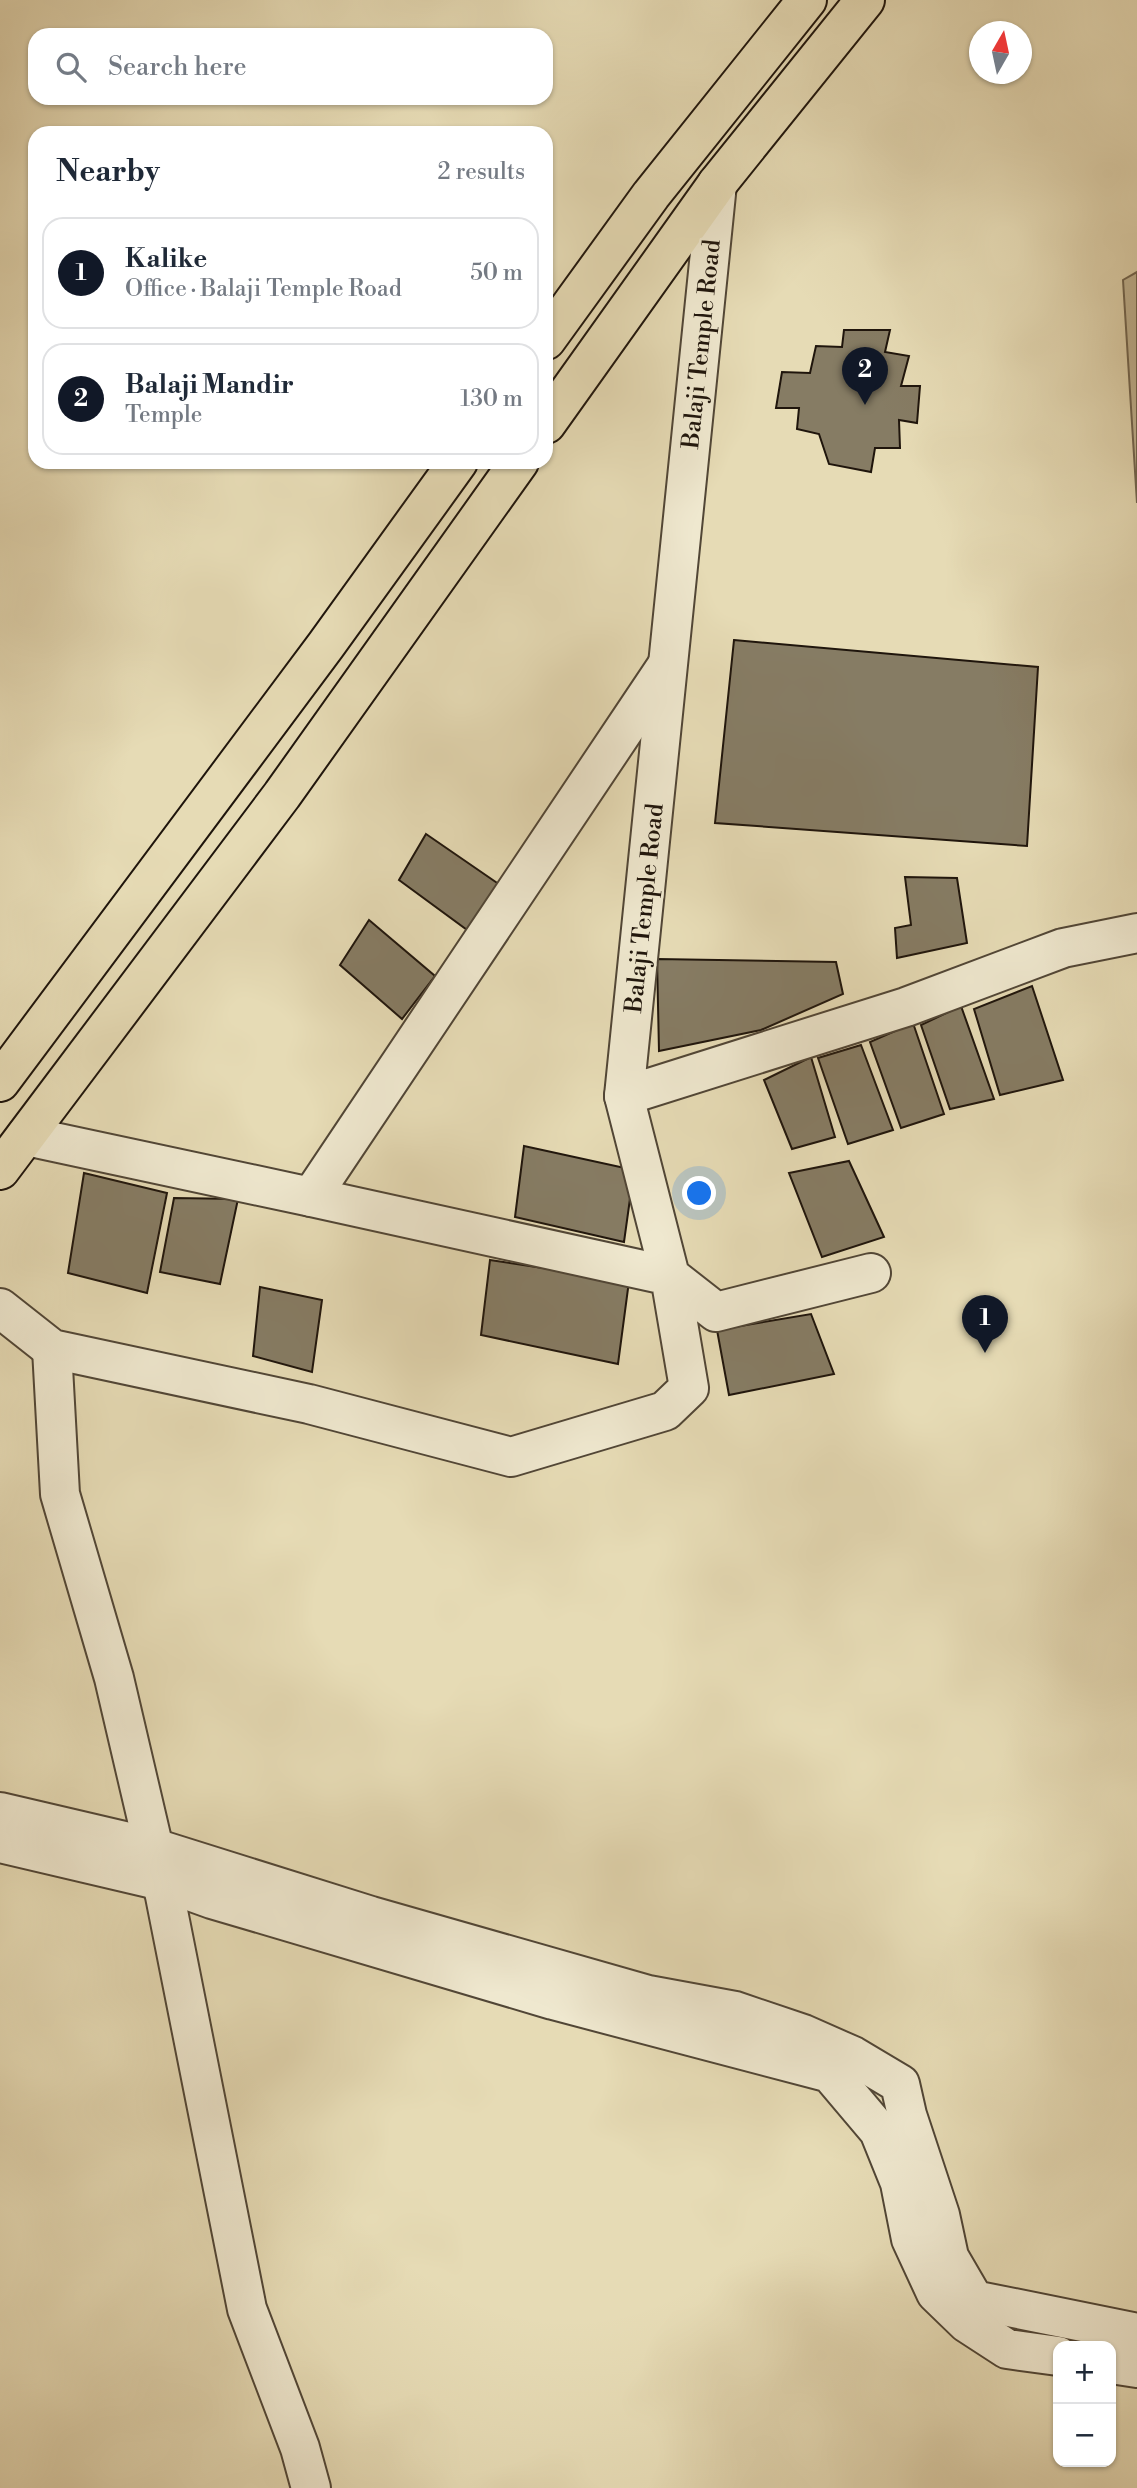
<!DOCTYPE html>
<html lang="en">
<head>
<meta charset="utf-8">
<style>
  :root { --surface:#fff; --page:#f2f2f3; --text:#1f2937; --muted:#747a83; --line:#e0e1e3; --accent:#111827 }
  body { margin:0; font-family:"Libre Bodoni",serif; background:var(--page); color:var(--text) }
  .controls { position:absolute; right:21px; bottom:21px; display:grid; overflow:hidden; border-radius:14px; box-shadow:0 2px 5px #0004 }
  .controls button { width:63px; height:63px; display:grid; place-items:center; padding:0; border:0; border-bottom:2px solid var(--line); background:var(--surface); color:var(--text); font:35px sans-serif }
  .compass { position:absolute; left:969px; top:21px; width:63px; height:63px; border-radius:50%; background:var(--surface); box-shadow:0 2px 5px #0004; rotate:9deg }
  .you { position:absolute; left:700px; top:1194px; width:24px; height:24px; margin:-18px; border:5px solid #fff; border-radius:50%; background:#1a73e8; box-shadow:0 0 0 10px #1a73e833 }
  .badge { display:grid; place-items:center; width:46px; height:46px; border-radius:50%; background:var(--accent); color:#fff; font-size:23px; font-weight:700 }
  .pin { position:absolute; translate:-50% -58px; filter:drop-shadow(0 2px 4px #0008) }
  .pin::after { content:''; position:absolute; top:37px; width:24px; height:21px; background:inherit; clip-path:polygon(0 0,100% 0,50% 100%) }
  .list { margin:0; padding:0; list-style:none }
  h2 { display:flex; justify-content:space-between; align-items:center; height:91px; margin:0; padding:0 28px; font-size:30px }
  h2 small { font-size:23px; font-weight:400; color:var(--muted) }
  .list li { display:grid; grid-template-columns:46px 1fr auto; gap:21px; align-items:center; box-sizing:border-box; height:112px; margin:0 14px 14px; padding:0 14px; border:2px solid var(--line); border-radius:21px }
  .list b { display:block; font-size:26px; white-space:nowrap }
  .list p { margin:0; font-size:23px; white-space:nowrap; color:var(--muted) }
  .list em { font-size:23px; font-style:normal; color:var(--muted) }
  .icon { flex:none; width:38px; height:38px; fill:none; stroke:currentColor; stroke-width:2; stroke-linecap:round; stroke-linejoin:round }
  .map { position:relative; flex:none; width:1137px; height:2488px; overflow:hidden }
  .search { position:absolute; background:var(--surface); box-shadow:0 2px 5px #0004; left:28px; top:28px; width:525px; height:77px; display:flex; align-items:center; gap:18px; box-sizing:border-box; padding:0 24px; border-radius:21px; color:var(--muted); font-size:26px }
  .panel { position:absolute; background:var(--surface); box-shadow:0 2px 5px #0004; left:28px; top:126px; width:525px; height:343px; border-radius:21px }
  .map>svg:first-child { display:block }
  .green { fill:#c4b998; stroke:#726752; stroke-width:2 }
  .building { fill:#867c64; stroke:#1f150c; stroke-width:2 }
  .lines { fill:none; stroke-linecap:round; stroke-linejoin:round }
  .minor-casing { stroke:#514636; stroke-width:42 }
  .major-casing { stroke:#1f150c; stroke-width:42 }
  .minor { stroke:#efe8cf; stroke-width:38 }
  .major { stroke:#e6dbb5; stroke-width:38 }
  .labels { text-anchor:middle; stroke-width:5; stroke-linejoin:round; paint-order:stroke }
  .street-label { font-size:24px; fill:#1f150c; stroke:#efe8cf }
</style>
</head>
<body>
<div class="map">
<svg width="1137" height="2488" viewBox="0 0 1137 2488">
  <rect width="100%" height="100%" fill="#e6dbb5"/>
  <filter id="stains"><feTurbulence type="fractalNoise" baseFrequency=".00286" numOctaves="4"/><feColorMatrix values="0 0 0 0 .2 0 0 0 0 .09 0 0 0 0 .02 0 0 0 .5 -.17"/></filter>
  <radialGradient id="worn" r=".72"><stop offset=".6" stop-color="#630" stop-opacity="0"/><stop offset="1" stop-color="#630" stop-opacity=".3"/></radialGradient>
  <polygon class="green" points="1137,272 1137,503 1123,280"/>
  <g class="building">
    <polygon points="844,330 890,330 885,352 909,356 901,386 920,386 917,423 899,420 900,448 875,448 871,472 829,464 819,434 797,429 799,408 776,408 782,372 810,373 816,346 842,347"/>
    <polygon points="734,640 1038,667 1027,846 715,823"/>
    <polygon points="426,834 503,887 474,935 399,880"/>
    <polygon points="905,877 957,878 967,943 897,958 895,928 911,925"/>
    <polygon points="369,920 435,976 402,1019 340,965"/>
    <polygon points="657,959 836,962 843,994 761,1030 659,1051"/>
    <polygon points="1032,986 1063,1080 1000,1095 974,1009"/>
    <polygon points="961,1006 994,1099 950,1109 921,1025"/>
    <polygon points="913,1023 944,1114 901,1128 870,1042"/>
    <polygon points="861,1045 893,1130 848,1144 818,1058"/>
    <polygon points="811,1057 835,1137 792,1149 764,1080"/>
    <polygon points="524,1146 634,1170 624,1242 515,1217"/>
    <polygon points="849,1161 884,1237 822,1257 789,1173"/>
    <polygon points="84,1173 167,1193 147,1293 68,1273"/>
    <polygon points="174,1198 238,1199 220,1284 160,1272"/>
    <polygon points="490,1260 629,1281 618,1364 481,1335"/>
    <polygon points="260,1287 322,1300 312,1372 253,1356"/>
    <polygon points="811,1314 834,1374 729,1395 717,1330"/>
  </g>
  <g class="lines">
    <g class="minor-casing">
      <g id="minor">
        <polyline points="717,184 624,1096 906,1007 1063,948 1137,933"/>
        <polyline points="624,1096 670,1276 716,1312 871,1273"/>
        <polyline points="26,1136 311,1197 666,667"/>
        <polyline points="0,1308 52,1349 309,1404 511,1457 665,1411 689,1388 670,1276 311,1197"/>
        <polyline points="52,1349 60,1494 114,1678 165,1896 247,2309 300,2448 311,2488"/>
        <polyline points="0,1812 154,1848 371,1916 648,1995 735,2011 803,2034 853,2056 900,2084 907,2115 940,2215 949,2257 974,2300 1137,2333"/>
        <polyline points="0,1843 162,1881 212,1899 553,2000 830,2073 879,2131 900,2183 911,2239 936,2293 967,2323 1007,2349 1058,2356"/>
        <polyline points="1111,2364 1137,2368"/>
      </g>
    </g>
    <g class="major-casing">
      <g id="major">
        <polyline points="546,340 651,195 807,0"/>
        <polyline points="546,424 717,184 865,0"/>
        <polyline points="0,1082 326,645 458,462"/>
        <polyline points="0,1170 282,795 519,462"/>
      </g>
    </g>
    <use href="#minor" class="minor"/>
    <use href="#major" class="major"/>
  </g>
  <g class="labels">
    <g class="street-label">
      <text transform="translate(701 344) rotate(-84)" y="8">Balaji Temple Road</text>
      <text transform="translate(644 908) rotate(-84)" y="8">Balaji Temple Road</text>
    </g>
  </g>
  <rect width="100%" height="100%" filter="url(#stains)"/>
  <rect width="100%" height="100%" fill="url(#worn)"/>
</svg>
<div class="controls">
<button>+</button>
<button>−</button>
</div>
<svg class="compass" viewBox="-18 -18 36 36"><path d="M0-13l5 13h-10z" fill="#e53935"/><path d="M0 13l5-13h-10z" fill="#747a83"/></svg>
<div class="you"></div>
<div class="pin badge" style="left:985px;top:1353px">1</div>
<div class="pin badge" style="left:865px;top:405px">2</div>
<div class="search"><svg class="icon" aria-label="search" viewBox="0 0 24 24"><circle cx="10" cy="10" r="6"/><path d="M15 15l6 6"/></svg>Search here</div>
<section class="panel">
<h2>Nearby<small>2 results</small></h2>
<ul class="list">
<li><span class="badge">1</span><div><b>Kalike</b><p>Office · Balaji Temple Road</p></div><em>50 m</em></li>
<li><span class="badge">2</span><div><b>Balaji Mandir</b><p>Temple</p></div><em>130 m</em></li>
</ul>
</section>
</div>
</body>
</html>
